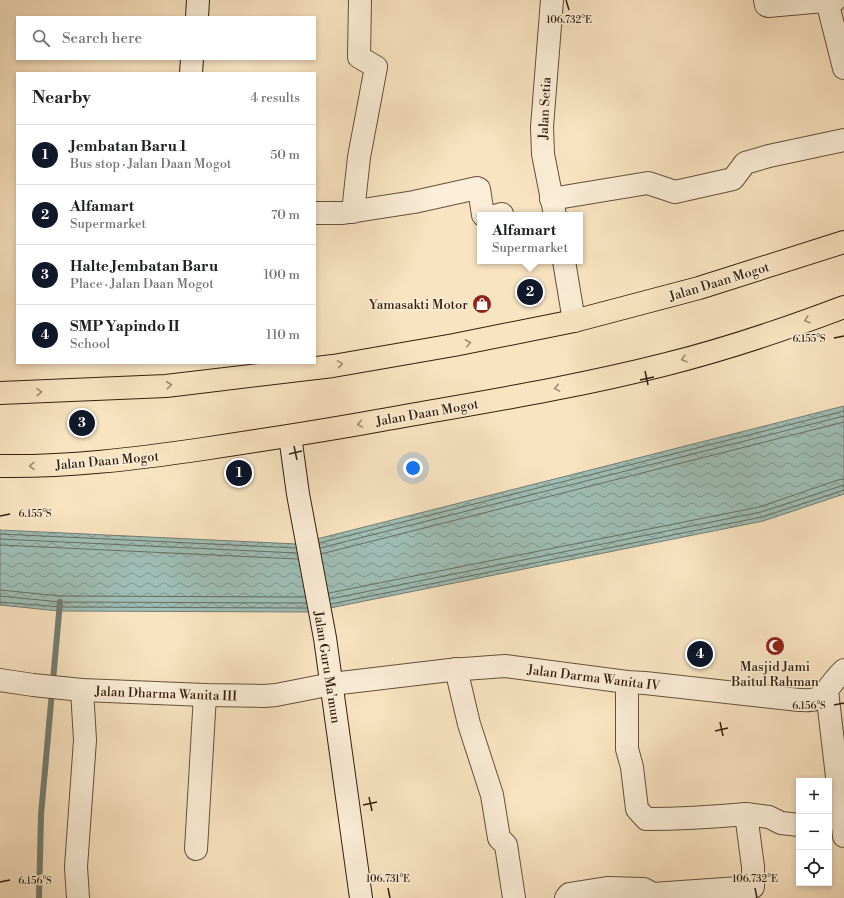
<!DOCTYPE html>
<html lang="en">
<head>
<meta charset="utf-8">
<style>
  :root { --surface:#fff; --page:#f2f2f2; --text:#202124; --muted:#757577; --line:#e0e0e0; --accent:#111827 }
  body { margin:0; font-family:"Libre Bodoni",serif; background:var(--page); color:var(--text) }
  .controls { position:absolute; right:12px; bottom:12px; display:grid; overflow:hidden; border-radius:0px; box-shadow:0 2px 6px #0003 }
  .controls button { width:36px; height:36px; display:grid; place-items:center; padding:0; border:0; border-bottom:1px solid var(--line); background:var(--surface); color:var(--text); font:20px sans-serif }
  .you { position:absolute; left:413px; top:468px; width:14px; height:14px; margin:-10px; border:3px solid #fff; border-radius:50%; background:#1a73e8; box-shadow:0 0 0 6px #1a73e833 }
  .badge { display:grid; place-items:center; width:26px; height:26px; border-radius:50%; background:var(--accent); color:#fff; font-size:13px; font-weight:700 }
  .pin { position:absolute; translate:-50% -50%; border:2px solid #fff; box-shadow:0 1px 4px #0006 }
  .popup { position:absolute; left:477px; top:212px; width:106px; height:52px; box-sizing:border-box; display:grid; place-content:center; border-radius:0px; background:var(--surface); filter:drop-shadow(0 1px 3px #0005); font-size:13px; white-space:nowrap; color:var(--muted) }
  .popup b { font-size:15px; color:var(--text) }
  .popup::after { content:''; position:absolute; left:50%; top:100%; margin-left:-8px; border:8px solid transparent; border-top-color:var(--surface) }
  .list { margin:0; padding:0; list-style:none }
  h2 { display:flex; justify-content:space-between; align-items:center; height:52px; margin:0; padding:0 16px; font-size:17px }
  h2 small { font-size:13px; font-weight:400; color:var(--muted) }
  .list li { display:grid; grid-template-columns:26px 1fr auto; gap:12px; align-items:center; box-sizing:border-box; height:60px; padding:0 16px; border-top:1px solid var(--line) }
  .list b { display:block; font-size:15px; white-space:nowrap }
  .list p { margin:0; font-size:13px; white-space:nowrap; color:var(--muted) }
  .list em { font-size:13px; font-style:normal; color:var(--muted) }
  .icon { flex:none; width:22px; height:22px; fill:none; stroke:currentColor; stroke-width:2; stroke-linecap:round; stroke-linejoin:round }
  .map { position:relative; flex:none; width:844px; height:898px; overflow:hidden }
  .search { position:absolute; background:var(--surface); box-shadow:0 2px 6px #0003; left:16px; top:16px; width:300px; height:44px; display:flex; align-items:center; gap:10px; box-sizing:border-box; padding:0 14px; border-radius:0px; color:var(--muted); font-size:15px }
  .panel { position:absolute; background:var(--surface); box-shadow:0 2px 6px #0003; left:16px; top:72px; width:300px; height:292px; border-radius:0px }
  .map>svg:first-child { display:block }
  .water { fill:url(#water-waves); stroke:#747e72 }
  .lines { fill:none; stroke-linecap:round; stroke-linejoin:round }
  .shore { stroke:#696e62; stroke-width:1 }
  .stream { stroke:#747e72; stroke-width:6 }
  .street-casing { stroke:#65503a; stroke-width:24 }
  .secondary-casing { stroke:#341e0d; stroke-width:24 }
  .highway-casing { stroke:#341e0d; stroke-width:24 }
  .street { stroke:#fbedd7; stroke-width:22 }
  .secondary { stroke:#fbedd7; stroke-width:22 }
  .highway { stroke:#f9e4c1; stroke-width:22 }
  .oneway { stroke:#a08b70 }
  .ticks { fill:none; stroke:#341e0d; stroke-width:1.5 }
  .labels { text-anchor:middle; stroke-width:3; stroke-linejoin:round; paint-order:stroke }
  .street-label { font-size:13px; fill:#341e0d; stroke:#fbedd7 }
  .poi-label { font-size:13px; fill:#341e0d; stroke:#fbedd7; text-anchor:end }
  .ticks-label { font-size:10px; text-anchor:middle; fill:#341e0d; stroke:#fbedd7; stroke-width:3; stroke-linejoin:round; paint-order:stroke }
</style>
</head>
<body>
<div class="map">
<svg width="844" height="898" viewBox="0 0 844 898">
  <defs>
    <pattern id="water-waves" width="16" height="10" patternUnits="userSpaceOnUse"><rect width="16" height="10" fill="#9ebeb6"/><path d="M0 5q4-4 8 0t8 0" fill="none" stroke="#829a92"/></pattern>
  </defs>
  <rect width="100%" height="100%" fill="#f9e4c1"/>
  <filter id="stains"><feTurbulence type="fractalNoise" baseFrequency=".005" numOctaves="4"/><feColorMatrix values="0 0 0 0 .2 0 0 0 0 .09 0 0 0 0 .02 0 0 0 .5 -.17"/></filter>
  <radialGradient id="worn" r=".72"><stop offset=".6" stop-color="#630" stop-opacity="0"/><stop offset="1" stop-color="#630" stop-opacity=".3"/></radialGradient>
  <polygon class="water" points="844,406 844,494 763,521 310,612 59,611 0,605 0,530 297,544"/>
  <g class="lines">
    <g class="shore">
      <polyline points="0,534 296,548"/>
      <polyline points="0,539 297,553"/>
      <polyline points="319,543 844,411"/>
      <polyline points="0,545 298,559"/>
      <polyline points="320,548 844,416"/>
      <polyline points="321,554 844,422"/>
      <polyline points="0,590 60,596 305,597"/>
      <polyline points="329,593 759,507 838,480 844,479"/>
      <polyline points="0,596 60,602 306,603"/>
      <polyline points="330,599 761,512 844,485"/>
      <polyline points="0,602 60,607 307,608"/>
      <polyline points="331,604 762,517 844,490"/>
    </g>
    <polyline class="stream" points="39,898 41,815 60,602"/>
    <g class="street-casing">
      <g id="street">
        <polyline points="552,0 542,127 543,154 555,215"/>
        <polyline points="765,0 766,5 768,6 835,0"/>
        <polyline points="827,1 844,68"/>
        <polyline points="551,199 648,183 675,192 733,179 745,163 769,156 844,140"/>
        <polyline points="353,212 359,157 376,67 359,57 360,0"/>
        <polyline points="315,213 343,213 414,202 477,188 479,189 483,215"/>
        <polyline points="498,215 502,214"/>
        <polyline points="564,261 574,321"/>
        <polyline points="456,669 469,724 492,795 499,838 506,845 514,898"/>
        <path d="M 0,680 L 33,685 L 82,690 L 205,695 L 264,696 L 276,695 L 332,684 L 450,670 L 505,666 L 627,682 L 645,683 L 799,700 C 803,700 810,701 815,699 C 826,696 834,678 844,670"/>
        <path d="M 627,682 L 627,749 L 632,767 L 637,809 L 646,819 C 679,819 713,817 746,814 L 753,867 L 753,887 L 653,894"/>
        <polyline points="827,691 844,836"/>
        <polyline points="746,814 769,817 781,823 799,825"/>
        <polyline points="196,849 205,695"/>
        <polyline points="78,898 76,867 85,740 82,690"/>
        <polyline points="566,898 569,894 607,888 644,889 653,894 653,898"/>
      </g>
    </g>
    <g class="secondary-casing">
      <g id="secondary">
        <polyline points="197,17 198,0"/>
        <polyline points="191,73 192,59"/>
        <polyline points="290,436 298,494 325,638 361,898"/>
      </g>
    </g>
    <g class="highway-casing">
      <g id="highway">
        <polyline points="0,393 166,386 333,366 454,345 574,321 699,288 844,242"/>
        <path d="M 0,466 C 68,467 135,459 203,449 C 263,440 322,431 382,420 C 477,403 573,388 667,364 C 727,349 786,329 844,307"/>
      </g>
    </g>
    <use href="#street" class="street"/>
    <use href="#secondary" class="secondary"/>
    <use href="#highway" class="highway"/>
  </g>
  <defs><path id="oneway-chevron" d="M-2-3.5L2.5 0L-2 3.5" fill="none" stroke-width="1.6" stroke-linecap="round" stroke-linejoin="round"/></defs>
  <g class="oneway">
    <use href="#oneway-chevron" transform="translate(807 320) rotate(161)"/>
    <use href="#oneway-chevron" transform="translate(468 343) rotate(-11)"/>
    <use href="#oneway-chevron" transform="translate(684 359) rotate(164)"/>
    <use href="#oneway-chevron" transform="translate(340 364) rotate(-9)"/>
    <use href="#oneway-chevron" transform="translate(169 385) rotate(-6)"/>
    <use href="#oneway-chevron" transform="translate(557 388) rotate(170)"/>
    <use href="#oneway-chevron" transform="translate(39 392) rotate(-2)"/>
    <use href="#oneway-chevron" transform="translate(360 424) rotate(170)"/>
    <use href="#oneway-chevron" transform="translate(32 466) rotate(177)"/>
  </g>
  <path class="ticks" d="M 566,0 L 569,10M 834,338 L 844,336M 645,371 L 648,385M 640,380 L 654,377M 294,446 L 297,460M 289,454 L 302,451M 0,516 L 10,514M 834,705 L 844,703M 720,722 L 723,736M 715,731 L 728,728M 369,797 L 372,811M 363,805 L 377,802M 0,882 L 10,880M 388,888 L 390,898M 755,888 L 757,898"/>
  <defs>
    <g id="shop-disc" transform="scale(1)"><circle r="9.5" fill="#8f2418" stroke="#fbedd7"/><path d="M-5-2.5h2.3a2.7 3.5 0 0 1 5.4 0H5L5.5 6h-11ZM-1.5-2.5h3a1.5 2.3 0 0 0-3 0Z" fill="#fff"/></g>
    <g id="mosque-disc" transform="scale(1)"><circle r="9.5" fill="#8f2418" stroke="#fbedd7"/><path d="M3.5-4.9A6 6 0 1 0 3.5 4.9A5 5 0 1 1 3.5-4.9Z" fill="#fff"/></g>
  </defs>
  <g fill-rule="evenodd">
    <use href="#shop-disc" x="482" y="304"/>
    <use href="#mosque-disc" x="775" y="646"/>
  </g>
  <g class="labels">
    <g class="street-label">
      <text transform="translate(544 108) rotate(-87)" y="5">Jalan Setia</text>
      <text transform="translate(719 281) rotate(-17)" y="5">Jalan Daan Mogot</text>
      <text transform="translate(427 412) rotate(-10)" y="5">Jalan Daan Mogot</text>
      <text transform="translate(107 460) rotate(-5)" y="5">Jalan Daan Mogot</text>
      <text transform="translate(328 667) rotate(81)" y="5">Jalan Guru Ma'mun</text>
      <text transform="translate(594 677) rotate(7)" y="5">Jalan Darma Wanita IV</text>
      <text transform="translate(166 693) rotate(2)" y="5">Jalan Dharma Wanita III</text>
    </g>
    <g class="poi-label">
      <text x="468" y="309">Yamasakti Motor</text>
      <text x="775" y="671" text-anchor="middle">Masjid Jami<tspan x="775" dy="15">Baitul Rahman</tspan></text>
    </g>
  </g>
  <g class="ticks-label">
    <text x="569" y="23">106.732°E</text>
    <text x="809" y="342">6.155°S</text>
    <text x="35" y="517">6.155°S</text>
    <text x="809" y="709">6.156°S</text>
    <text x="388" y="882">106.731°E</text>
    <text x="755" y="882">106.732°E</text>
    <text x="35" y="884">6.156°S</text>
  </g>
  <rect width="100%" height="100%" filter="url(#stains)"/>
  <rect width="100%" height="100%" fill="url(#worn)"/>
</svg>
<div class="controls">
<button>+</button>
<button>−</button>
<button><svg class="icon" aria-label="locate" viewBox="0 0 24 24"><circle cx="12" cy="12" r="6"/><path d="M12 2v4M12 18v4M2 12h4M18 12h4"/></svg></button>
</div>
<div class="you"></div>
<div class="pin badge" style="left:239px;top:473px">1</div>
<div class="pin badge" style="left:530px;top:292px">2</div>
<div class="popup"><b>Alfamart</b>Supermarket</div>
<div class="pin badge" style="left:82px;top:423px">3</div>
<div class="pin badge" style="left:700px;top:654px">4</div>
<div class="search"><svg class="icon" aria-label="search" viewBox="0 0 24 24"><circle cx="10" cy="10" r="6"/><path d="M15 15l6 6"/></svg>Search here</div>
<section class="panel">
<h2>Nearby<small>4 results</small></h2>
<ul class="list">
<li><span class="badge">1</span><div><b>Jembatan Baru 1</b><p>Bus stop · Jalan Daan Mogot</p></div><em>50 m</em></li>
<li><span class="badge">2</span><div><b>Alfamart</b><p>Supermarket</p></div><em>70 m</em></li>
<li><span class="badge">3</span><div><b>Halte Jembatan Baru</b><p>Place · Jalan Daan Mogot</p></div><em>100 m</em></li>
<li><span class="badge">4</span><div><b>SMP Yapindo II</b><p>School</p></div><em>110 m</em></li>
</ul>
</section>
</div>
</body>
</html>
